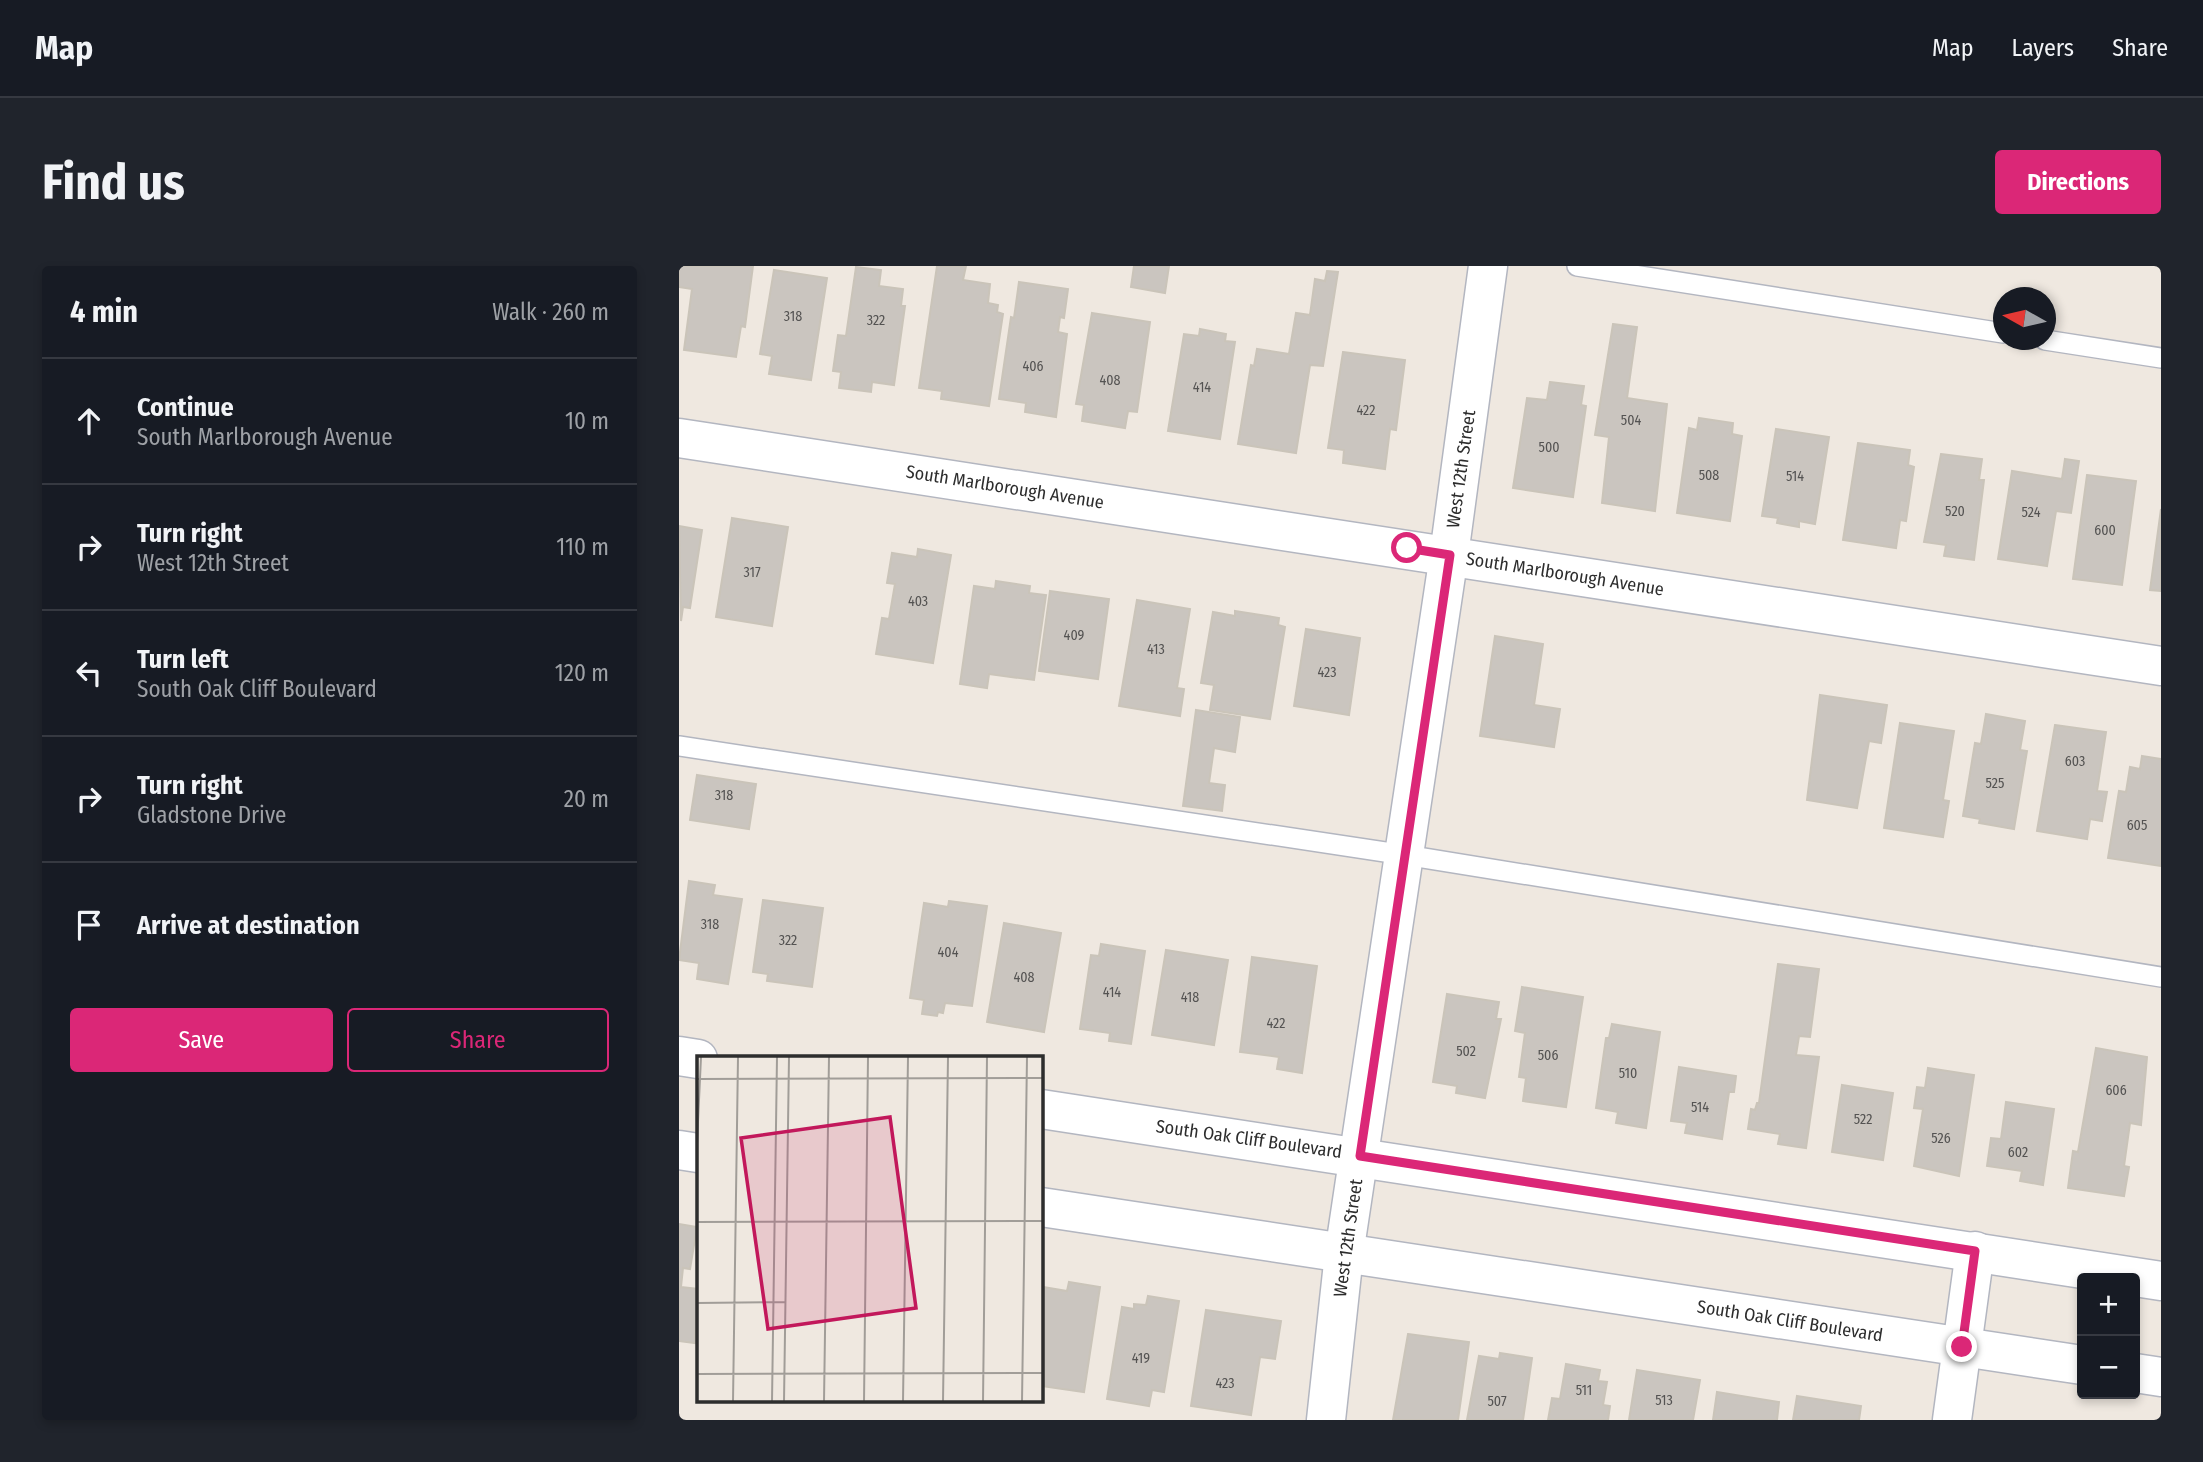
<!DOCTYPE html>
<html lang="en">
<head>
<meta charset="utf-8">
<style>
  :root { --surface:#171b24; --page:#20242c; --text:#f1f3f6; --muted:#9ea1a6; --line:#363941; --accent:#db2777 }
  body { margin:0; font-family:"Fira Sans Condensed",sans-serif; background:var(--page); color:var(--text) }
  .controls { position:absolute; right:21px; bottom:21px; display:grid; overflow:hidden; border-radius:7px; box-shadow:0 4px 10px #0003 }
  .controls button { width:63px; height:63px; display:grid; place-items:center; padding:0; border:0; border-bottom:2px solid var(--line); background:var(--surface); color:var(--text); font:35px sans-serif }
  .compass { position:absolute; left:1314px; top:21px; width:63px; height:63px; border-radius:50%; background:var(--surface); box-shadow:0 4px 10px #0003; rotate:278deg }
  .stop { position:absolute; width:21px; height:21px; margin:-16px; border:5px solid #db2777; border-radius:50%; background:#fff }
  .stop.end { background:#db2777; border-color:#fff; box-shadow:0 2px 7px #0008 }
  .list { margin:0; padding:0; list-style:none }
  h2 { display:flex; justify-content:space-between; align-items:center; height:91px; margin:0; padding:0 28px; font-size:30px }
  h2 small { font-size:23px; font-weight:400; color:var(--muted) }
  .list li { display:grid; grid-template-columns:46px 1fr auto; gap:21px; align-items:center; box-sizing:border-box; height:126px; padding:0 28px; border-top:2px solid var(--line) }
  .list b { display:block; font-size:26px; white-space:nowrap }
  .list p { margin:0; font-size:23px; white-space:nowrap; color:var(--muted) }
  .list em { font-size:23px; font-style:normal; color:var(--muted) }
  .actions { display:flex; gap:14px; padding:21px 28px }
  .actions a { flex:1; padding:16px 0; border:2px solid var(--accent); border-radius:7px; text-align:center; font-size:24px; color:var(--accent) }
  .actions .main { background:var(--accent); color:#fff }
  .icon { flex:none; width:38px; height:38px; fill:none; stroke:currentColor; stroke-width:2; stroke-linecap:round; stroke-linejoin:round }
  .map { position:relative; flex:none; width:1482px; height:1154px; overflow:hidden; border-radius:7px }
  header { display:flex; align-items:center; gap:42px; box-sizing:border-box; height:98px; padding:0 35px; background:var(--surface); border-bottom:2px solid var(--line) }
  header strong { font-size:33px }
  nav { display:flex; gap:38px; margin-inline-start:auto; font-size:24px }
  .intro { display:flex; align-items:center; justify-content:space-between; box-sizing:border-box; height:168px; padding:0 42px }
  h1 { margin:0; font-size:49px }
  .button { padding:18px 32px; border-radius:7px; background:var(--accent); color:#fff; font-size:24px; font-weight:700 }
  main { display:flex; gap:42px; padding:0 42px }
  aside { flex:1; background:var(--surface); border-radius:7px; box-shadow:0 4px 10px #0003 }
  .map>svg:first-child { display:block }
  .building { fill:#cac5bf; stroke:#cac4b9; stroke-width:2 }
  .lines { fill:none; stroke-linecap:round; stroke-linejoin:round }
  .service-casing { stroke:#b3b6c0; stroke-width:22 }
  .minor-casing { stroke:#b3b6c0; stroke-width:41 }
  .tertiary-casing { stroke:#b3b6c0; stroke-width:41 }
  .service { stroke:#fff; stroke-width:19 }
  .minor { stroke:#fff; stroke-width:38 }
  .tertiary { stroke:#fff; stroke-width:38 }
  .route { stroke:#db2777; stroke-width:9 }
  .labels { text-anchor:middle; stroke-width:7; stroke-linejoin:round; paint-order:stroke }
  .number-label { font-size:14px; fill:#545352 }
  .street-label { font-size:18px; fill:#2d2d2d; stroke:#fff }
  .inset-road { fill:none; stroke:#a19d98; stroke-width:2 }
  .view { fill:#c2185b; fill-opacity:0.15; stroke:#c2185b; stroke-width:3.5 }
  .inset-edge { fill:none; stroke:#2d2d2d; stroke-width:3.5 }
</style>
</head>
<body>
<header>
<strong>Map</strong>
<nav><a>Map</a><a>Layers</a><a>Share</a></nav>
</header>
<div class="intro"><h1>Find us</h1><a class="button">Directions</a></div>
<main>
<aside>
<h2>4 min<small>Walk · 260 m</small></h2>
<ul class="list">
<li><svg class="icon" aria-label="ahead" viewBox="0 0 24 24"><path d="M12 20V5M6 11l6-6 6 6"/></svg><div><b>Continue</b><p>South Marlborough Avenue</p></div><em>10 m</em></li>
<li><svg class="icon" aria-label="right" viewBox="0 0 24 24"><path d="M7 20v-9h11M14 6l5 5-5 5"/></svg><div><b>Turn right</b><p>West 12th Street</p></div><em>110 m</em></li>
<li><svg class="icon" aria-label="left" viewBox="0 0 24 24"><path d="M17 20v-9H6M10 6l-5 5 5 5"/></svg><div><b>Turn left</b><p>South Oak Cliff Boulevard</p></div><em>120 m</em></li>
<li><svg class="icon" aria-label="right" viewBox="0 0 24 24"><path d="M7 20v-9h11M14 6l5 5-5 5"/></svg><div><b>Turn right</b><p>Gladstone Drive</p></div><em>20 m</em></li>
<li><svg class="icon" aria-label="arrive" viewBox="0 0 24 24"><path d="M6 21V4h12l-3 4 3 4H6"/></svg><div><b>Arrive at destination</b></div></li>
</ul>
<div class="actions"><a class="main">Save</a><a>Share</a></div>
</aside>
<div class="map">
<svg width="1482" height="1154" viewBox="0 0 1482 1154">
  <rect width="100%" height="100%" fill="#efe8e0"/>
  <g class="building">
    <polygon points="0,0 74,0 66,61 62,60 57,91 5,84 13,23 0,21"/>
    <polygon points="258,0 287,0 284,14 311,18 309,37 319,39 318,46 324,48 310,140 262,133 263,125 240,122"/>
    <polygon points="455,0 490,0 486,27 452,21"/>
    <polygon points="177,1 202,4 200,20 224,23 222,40 226,40 215,119 193,116 192,126 160,122 162,106 154,105 159,69 167,70"/>
    <polygon points="95,4 148,12 132,114 90,108 93,90 81,88"/>
    <polygon points="648,5 659,6 644,100 631,99 617,187 559,178 572,99 575,100 578,83 610,88 617,47 631,49 636,13 646,15"/>
    <polygon points="340,16 389,23 385,52 381,51 379,66 388,68 377,151 346,146 347,137 320,133 332,51 335,52"/>
    <polygon points="413,47 471,56 458,146 449,145 446,162 403,155 405,139 397,138"/>
    <polygon points="934,58 958,61 948,132 988,138 976,245 923,237 930,171 916,169"/>
    <polygon points="521,63 547,68 546,75 556,76 541,173 489,165 505,68 520,70"/>
    <polygon points="664,86 726,94 717,164 711,163 706,203 664,197 665,184 649,182"/>
    <polygon points="871,116 905,120 902,139 907,140 894,231 834,222 848,132 868,134"/>
    <polygon points="1020,152 1054,157 1053,168 1063,170 1051,255 998,247 1010,162 1018,164"/>
    <polygon points="1097,163 1150,171 1136,258 1120,255 1120,261 1098,257 1099,252 1083,250"/>
    <polygon points="1179,177 1231,184 1229,199 1235,201 1227,255 1221,254 1217,282 1164,274"/>
    <polygon points="1262,188 1303,193 1300,214 1305,214 1295,294 1265,290 1267,279 1245,276"/>
    <polygon points="1386,193 1400,195 1392,247 1377,245 1368,300 1319,293 1333,205 1383,213"/>
    <polygon points="1408,209 1457,215 1443,319 1394,313"/>
    <polygon points="1482,243 1482,325 1471,324"/>
    <polygon points="53,252 109,261 93,360 37,351"/>
    <polygon points="0,260 23,264 11,342 4,341 2,355"/>
    <polygon points="239,283 272,289 254,397 197,388 203,352 210,353 216,318 208,317 213,287 238,291"/>
    <polygon points="317,315 351,320 350,327 367,329 355,414 310,408 308,422 281,418 295,320 316,323"/>
    <polygon points="371,325 430,333 419,413 360,405"/>
    <polygon points="458,334 511,343 498,422 505,423 501,450 440,440"/>
    <polygon points="556,345 600,352 599,359 606,361 591,453 531,444 535,419 522,417 534,346 556,350"/>
    <polygon points="627,363 681,372 670,449 615,440"/>
    <polygon points="816,370 864,378 855,439 881,443 875,481 801,470"/>
    <polygon points="1141,429 1208,439 1202,477 1190,475 1178,542 1128,534"/>
    <polygon points="517,444 561,451 556,486 535,482 530,517 546,519 543,545 504,540"/>
    <polygon points="1307,448 1346,455 1341,484 1348,485 1335,563 1300,557 1301,553 1284,550 1296,477 1302,478"/>
    <polygon points="1221,457 1275,465 1264,534 1270,535 1264,571 1205,562"/>
    <polygon points="1376,459 1427,466 1418,525 1428,526 1423,555 1411,553 1408,573 1358,565"/>
    <polygon points="1463,490 1482,493 1482,600 1429,592 1440,525 1447,526 1451,501 1461,503"/>
    <polygon points="18,509 77,518 70,563 11,554"/>
    <polygon points="10,615 36,619 34,629 63,633 49,718 18,713 20,697 0,694"/>
    <polygon points="84,634 144,642 133,721 88,715 89,708 74,706"/>
    <polygon points="270,635 308,640 293,740 266,737 264,747 259,746 258,750 243,748 245,734 231,732 245,637 269,641"/>
    <polygon points="325,657 382,667 365,766 308,756"/>
    <polygon points="422,678 466,685 452,778 430,775 431,767 401,763 412,689 420,690"/>
    <polygon points="487,684 549,694 535,779 473,769"/>
    <polygon points="573,691 638,700 623,807 598,803 600,791 561,786"/>
    <polygon points="1099,698 1140,703 1131,771 1120,770 1117,789 1140,791 1127,882 1099,878 1101,868 1069,863 1072,843 1076,844 1078,837 1080,837"/>
    <polygon points="843,721 904,731 887,841 844,835 847,812 840,811 846,767 836,765"/>
    <polygon points="768,728 820,736 817,753 822,753 806,832 777,827 778,820 754,816"/>
    <polygon points="933,758 981,766 967,862 937,857 939,846 917,842 927,772 930,772"/>
    <polygon points="1417,782 1468,791 1462,859 1451,857 1445,900 1450,901 1445,930 1389,922 1394,885 1399,886"/>
    <polygon points="1000,801 1057,810 1055,826 1050,826 1043,873 1006,867 1008,857 992,855"/>
    <polygon points="1249,802 1295,809 1280,910 1235,900 1244,843 1235,842 1238,821 1246,822"/>
    <polygon points="1163,819 1214,827 1204,894 1153,886"/>
    <polygon points="1327,836 1375,843 1364,919 1341,915 1343,905 1308,900 1312,872 1322,873"/>
    <polygon points="0,958 18,961 11,1003 4,1002 2,1021 19,1023 16,1077 0,1075"/>
    <polygon points="390,1016 421,1021 405,1126 362,1120 364,1021 388,1025"/>
    <polygon points="469,1030 500,1035 485,1126 473,1124 470,1140 428,1133 443,1041 455,1043 455,1038 467,1039"/>
    <polygon points="527,1044 602,1055 596,1093 581,1091 572,1149 512,1140"/>
    <polygon points="729,1068 790,1076 779,1154 714,1154"/>
    <polygon points="821,1087 853,1092 844,1154 788,1154 800,1090 820,1093"/>
    <polygon points="887,1098 921,1104 919,1115 928,1116 924,1139 931,1140 929,1154 869,1154 873,1132 881,1133"/>
    <polygon points="958,1104 1021,1114 1014,1154 950,1154"/>
    <polygon points="1038,1126 1100,1136 1098,1154 1034,1154"/>
    <polygon points="1118,1130 1182,1140 1180,1154 1114,1154"/>
  </g>
  <g class="lines">
    <g class="service-casing">
      <g id="service">
        <polyline points="898,0 1324,67"/>
        <polyline points="1366,74 1482,92"/>
        <polyline points="0,480 726,589 1482,711"/>
      </g>
    </g>
    <g class="minor-casing">
      <g id="minor">
        <polyline points="0,172 1482,400"/>
        <polyline points="1273,1154 1296,985"/>
      </g>
    </g>
    <g class="tertiary-casing">
      <g id="tertiary">
        <polyline points="0,790 19,793"/>
        <polyline points="362,843 1482,1015"/>
        <polyline points="0,884 19,887"/>
        <polyline points="362,941 1403,1099"/>
        <polyline points="1456,1107 1482,1111"/>
        <polyline points="647,1154 665,988 770,289 809,0"/>
      </g>
    </g>
    <use href="#service" class="service"/>
    <use href="#minor" class="minor"/>
    <use href="#tertiary" class="tertiary"/>
  </g>
  <g class="lines">
    <polyline class="route" points="728,282 771,289 681,890 1296,985 1283,1081"/>
  </g>
  <g class="labels">
    <g class="number-label">
      <text x="114" y="55">318</text>
      <text x="197" y="59">322</text>
      <text x="354" y="105">406</text>
      <text x="431" y="119">408</text>
      <text x="523" y="126">414</text>
      <text x="687" y="149">422</text>
      <text x="952" y="159">504</text>
      <text x="870" y="186">500</text>
      <text x="1030" y="214">508</text>
      <text x="1116" y="215">514</text>
      <text x="1276" y="250">520</text>
      <text x="1352" y="251">524</text>
      <text x="1426" y="269">600</text>
      <text x="73" y="311">317</text>
      <text x="239" y="340">403</text>
      <text x="395" y="374">409</text>
      <text x="477" y="388">413</text>
      <text x="648" y="411">423</text>
      <text x="1396" y="500">603</text>
      <text x="1316" y="522">525</text>
      <text x="45" y="534">318</text>
      <text x="1458" y="564">605</text>
      <text x="31" y="663">318</text>
      <text x="109" y="679">322</text>
      <text x="269" y="691">404</text>
      <text x="345" y="716">408</text>
      <text x="433" y="731">414</text>
      <text x="511" y="736">418</text>
      <text x="597" y="762">422</text>
      <text x="787" y="790">502</text>
      <text x="869" y="794">506</text>
      <text x="949" y="812">510</text>
      <text x="1437" y="829">606</text>
      <text x="1021" y="846">514</text>
      <text x="1184" y="858">522</text>
      <text x="1262" y="877">526</text>
      <text x="1339" y="891">602</text>
      <text x="462" y="1097">419</text>
      <text x="546" y="1122">423</text>
      <text x="905" y="1129">511</text>
      <text x="985" y="1139">513</text>
      <text x="818" y="1140">507</text>
    </g>
    <g class="street-label">
      <text transform="translate(782 203) rotate(-82)" y="6">West 12th Street</text>
      <text transform="translate(326 221) rotate(9)" y="6">South Marlborough Avenue</text>
      <text transform="translate(886 308) rotate(9)" y="6">South Marlborough Avenue</text>
      <text transform="translate(570 873) rotate(8)" y="6">South Oak Cliff Boulevard</text>
      <text transform="translate(669 972) rotate(-82)" y="6">West 12th Street</text>
      <text transform="translate(1111 1055) rotate(9)" y="6">South Oak Cliff Boulevard</text>
    </g>
  </g>
  <g transform="translate(18 790)">
    <rect width="346" height="346" fill="#efe8e0"/>
    <path class="inset-road" d="M 0,23 L 347,22M 0,87 L 4,1M 0,166 L 347,165M 0,247 L 89,246M 0,318 L 347,317M 36,346 L 41,1M 75,346 L 80,1M 87,346 L 92,1M 127,346 L 132,1M 167,346 L 171,1M 206,346 L 211,1M 246,346 L 251,1M 286,346 L 290,1M 325,346 L 330,1"/>
    <path class="view" d="M 193,61 L 219,252 L 71,273 L 44,82 Z"/>
    <rect width="346" height="346" class="inset-edge"/>
  </g>
</svg>
<div class="controls">
<button>+</button>
<button>−</button>
</div>
<svg class="compass" viewBox="-18 -18 36 36"><path d="M0-13l5 13h-10z" fill="#e53935"/><path d="M0 13l5-13h-10z" fill="#9ea1a6"/></svg>
<div class="stop" style="left:728px;top:282px"></div>
<div class="stop end" style="left:1283px;top:1081px"></div>
</div>
</main>
</body>
</html>
